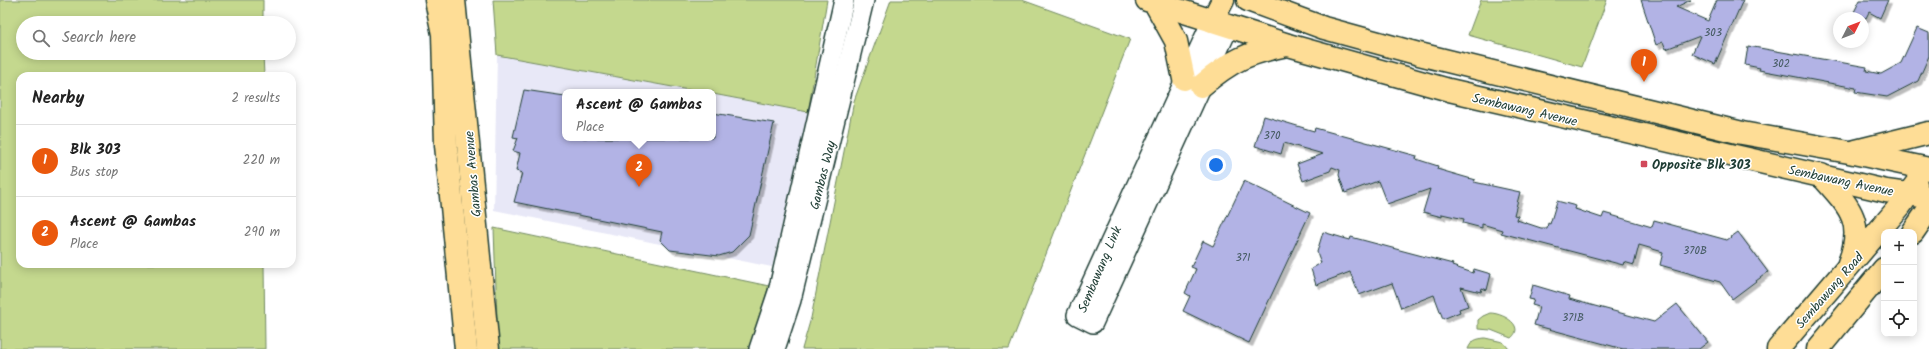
<!DOCTYPE html>
<html lang="en">
<head>
<meta charset="utf-8">
<style>
  :root { --surface:#fff; --page:#f2f2f2; --text:#222; --muted:#767676; --line:#e0e0e0; --accent:#ea580c }
  body { margin:0; font-family:Kalam,sans-serif; background:var(--page); color:var(--text) }
  .controls { position:absolute; right:12px; bottom:12px; display:grid; overflow:hidden; border-radius:8px; box-shadow:0 2px 10px #0003 }
  .controls button { width:36px; height:36px; display:grid; place-items:center; padding:0; border:0; border-bottom:1px solid var(--line); background:var(--surface); color:var(--text); font:20px sans-serif }
  .compass { position:absolute; left:1833px; top:12px; width:36px; height:36px; border-radius:50%; background:var(--surface); box-shadow:0 2px 10px #0003; rotate:48deg }
  .you { position:absolute; left:1216px; top:165px; width:14px; height:14px; margin:-10px; border:3px solid #fff; border-radius:50%; background:#1a73e8; box-shadow:0 0 0 6px #1a73e833 }
  .badge { display:grid; place-items:center; width:26px; height:26px; border-radius:50%; background:var(--accent); color:#fff; font-size:13px; font-weight:700 }
  .pin { position:absolute; translate:-50% -33px; filter:drop-shadow(0 1px 2px #0008) }
  .pin::after { content:''; position:absolute; top:21px; width:14px; height:12px; background:inherit; clip-path:polygon(0 0,100% 0,50% 100%) }
  .popup { position:absolute; left:562px; top:89px; width:154px; height:52px; box-sizing:border-box; display:grid; place-content:center; border-radius:8px; background:var(--surface); filter:drop-shadow(0 1px 3px #0005); font-size:13px; white-space:nowrap; color:var(--muted) }
  .popup b { font-size:15px; color:var(--text) }
  .popup::after { content:''; position:absolute; left:50%; top:100%; margin-left:-8px; border:8px solid transparent; border-top-color:var(--surface) }
  .list { margin:0; padding:0; list-style:none }
  h2 { display:flex; justify-content:space-between; align-items:center; height:52px; margin:0; padding:0 16px; font-size:17px }
  h2 small { font-size:13px; font-weight:400; color:var(--muted) }
  .list li { display:grid; grid-template-columns:26px 1fr auto; gap:12px; align-items:center; box-sizing:border-box; height:72px; padding:0 16px; border-top:1px solid var(--line) }
  .list b { display:block; font-size:15px; white-space:nowrap }
  .list p { margin:0; font-size:13px; white-space:nowrap; color:var(--muted) }
  .list em { font-size:13px; font-style:normal; color:var(--muted) }
  .icon { flex:none; width:22px; height:22px; fill:none; stroke:currentColor; stroke-width:2; stroke-linecap:round; stroke-linejoin:round }
  .map { position:relative; flex:none; width:1929px; height:349px; overflow:hidden }
  .search { position:absolute; background:var(--surface); box-shadow:0 2px 10px #0003; left:16px; top:16px; width:280px; height:44px; display:flex; align-items:center; gap:10px; box-sizing:border-box; padding:0 14px; border-radius:22px; color:var(--muted); font-size:15px }
  .panel { position:absolute; background:var(--surface); box-shadow:0 2px 10px #0003; left:16px; top:72px; width:280px; height:196px; border-radius:12px }
  .map>svg:first-child { display:block }
  .built { fill:#e8e8f7 }
  .green { fill:#c4d88e; stroke:#728a61 }
  .building { fill:#b2b3e5; stroke:#1f3d34; filter:url(#shadow) }
  .lines { fill:none; stroke-linecap:round; stroke-linejoin:round }
  .minor-casing { stroke:#1f3d34; stroke-width:22 }
  .major-casing { stroke:#1f3d34; stroke-width:25 }
  .minor { stroke:#fff; stroke-width:19 }
  .major { stroke:#fedd96; stroke-width:22 }
  .poi-dot { fill:#d1495b; stroke:#fff; stroke-width:1.5 }
  .labels { text-anchor:middle; stroke-width:3; stroke-linejoin:round; paint-order:stroke }
  .number-label { font-size:11px; fill:#445a60 }
  .street-label { font-size:13px; fill:#1f3d34; stroke:#fff }
  .poi-label { font-size:13px; font-weight:bold; fill:#1f3d34; stroke:#fff; text-anchor:start }
</style>
</head>
<body>
<div class="map">
<svg width="1929" height="349" viewBox="0 0 1929 349">
  <defs>
    <filter id="shadow"><feDropShadow dx="3.5" dy="3.5" stdDeviation="0" flood-color="#0004"/></filter>
  </defs>
  <rect width="100%" height="100%" fill="#fff"/>
  <filter id="ink" filterUnits="userSpaceOnUse"><feTurbulence type="fractalNoise" baseFrequency=".025" numOctaves="2"/><feDisplacementMap in="SourceGraphic" scale="8" xChannelSelector="R" yChannelSelector="G"/><feConvolveMatrix kernelMatrix="1 2 1 2 8 2 1 2 1" color-interpolation-filters="sRGB"/></filter>
  <g filter="url(#ink)">
    <polygon class="built" points="497,55 700,92 565,92 565,138 713,138 713,94 808,112 772,267 494,210"/>
    <g class="green">
      <polygon points="0,0 263,0 263,23 23,23 23,53 263,53 264,76 20,76 20,264 264,264 265,349 0,349"/>
      <polygon points="493,0 827,0 808,112 713,94 713,92 700,92 497,55"/>
      <polygon points="891,0 1022,0 1130,39 1009,349 802,349 811,318 854,101"/>
      <polygon points="1481,0 1607,0 1582,67 1468,35"/>
      <polygon points="494,228 769,286 749,349 498,349"/>
      <path d="M 1490,313 C 1503,313 1526,326 1511,338 L 1491,330 L 1478,329 L 1478,320 L 1483,316 Z"/>
      <path d="M 1485,338 L 1503,342 L 1509,349 L 1468,349 C 1472,340 1476,339 1485,338 Z"/>
    </g>
    <g class="building">
      <polygon points="1641,0 1691,0 1676,7 1708,21 1717,0 1743,0 1715,64 1692,54 1700,36 1666,49 1663,42 1656,45"/>
      <polygon points="1860,0 1888,0 1880,18 1869,12 1866,18 1851,18"/>
      <polygon points="1917,28 1929,33 1929,56 1918,81 1887,97 1855,92 1856,88 1759,70 1760,68 1745,65 1748,46 1867,67 1866,71 1881,74 1901,63"/>
      <polygon points="524,90 565,96 565,138 713,138 713,113 774,123 749,235 732,252 719,256 670,250 660,240 662,232 514,202 522,173 516,171 520,153 513,151 518,138 513,137"/>
      <polygon points="1264,116 1314,131 1315,128 1417,156 1416,159 1438,166 1437,169 1475,180 1474,182 1520,192 1514,215 1518,216 1517,220 1541,228 1547,228 1548,223 1550,224 1557,201 1576,206 1575,209 1602,218 1604,213 1652,227 1654,220 1727,240 1738,232 1768,272 1732,299 1720,282 1660,265 1663,252 1639,245 1634,265 1624,262 1623,265 1501,233 1502,230 1482,224 1482,228 1463,223 1464,219 1442,214 1442,217 1423,212 1430,189 1387,204 1378,181 1345,193 1339,175 1340,170 1332,167 1330,171 1303,181 1297,164 1323,154 1284,143 1281,154 1255,146"/>
      <polygon points="1244,181 1310,213 1249,343 1183,311 1190,296 1185,293 1196,269 1191,267 1203,241 1213,246"/>
      <polygon points="1323,232 1350,240 1351,237 1411,253 1453,264 1452,266 1473,273 1474,269 1491,274 1487,290 1482,288 1481,292 1461,287 1468,306 1459,309 1460,312 1443,319 1434,295 1401,308 1392,283 1359,295 1350,272 1316,285 1311,269 1321,263 1317,252"/>
      <polygon points="1533,285 1570,296 1569,299 1654,322 1677,304 1708,342 1699,349 1623,349 1534,325 1539,307 1532,305 1534,300 1529,299"/>
    </g>
    <g class="lines">
      <g class="minor-casing">
        <g id="minor">
          <polyline points="1212,21 1077,315 1093,323 1229,26"/>
          <polyline points="759,349 778,292 844,0"/>
          <polyline points="775,349 791,300 864,0"/>
        </g>
      </g>
      <g class="major-casing">
        <g id="major">
          <polyline points="436,0 443,34 446,145 466,349"/>
          <polyline points="454,0 488,349"/>
          <polyline points="1147,0 1288,45 1449,90 1886,191 1929,197"/>
          <polyline points="1248,0 1324,28 1419,54 1742,133 1849,152 1929,169"/>
          <polyline points="1155,3 1176,41 1184,79"/>
          <polyline points="1212,21 1223,0"/>
          <path d="M 1201,86 C 1232,60 1247,53 1287,45"/>
          <polyline points="1856,151 1929,133"/>
          <path d="M 1821,175 C 1848,206 1866,220 1849,263"/>
          <polyline points="1913,232 1929,209"/>
          <polyline points="1778,349 1900,206 1916,184"/>
          <polyline points="1818,349 1884,269"/>
        </g>
      </g>
      <use href="#minor" class="minor"/>
      <use href="#major" class="major"/>
    </g>
  </g>
  <rect class="poi-dot" x="1640" y="160" width="8" height="8" rx="2"/>
  <g class="labels">
    <g class="number-label">
      <text x="1713" y="36">303</text>
      <text x="1781" y="67">302</text>
      <text x="1272" y="139">370</text>
      <text x="1695" y="254">370B</text>
      <text x="1243" y="261">371</text>
      <text x="1573" y="321">371B</text>
    </g>
    <g class="street-label">
      <text transform="translate(1525 109) rotate(13)" y="5">Sembawang Avenue</text>
      <text transform="translate(472 174) rotate(-95)" y="5">Gambas Avenue</text>
      <text transform="translate(822 175) rotate(-76)" y="5">Gambas Way</text>
      <text transform="translate(1841 180) rotate(12)" y="5">Sembawang Avenue</text>
      <text transform="translate(1099 269) rotate(-67)" y="5">Sembawang Link</text>
      <text transform="translate(1829 290) rotate(-49)" y="5">Sembawang Road</text>
    </g>
    <g class="poi-label">
      <text x="1652" y="169">Opposite Blk 303</text>
    </g>
  </g>
</svg>
<div class="controls">
<button>+</button>
<button>−</button>
<button><svg class="icon" aria-label="locate" viewBox="0 0 24 24"><circle cx="12" cy="12" r="6"/><path d="M12 2v4M12 18v4M2 12h4M18 12h4"/></svg></button>
</div>
<svg class="compass" viewBox="-18 -18 36 36"><path d="M0-13l5 13h-10z" fill="#e53935"/><path d="M0 13l5-13h-10z" fill="#767676"/></svg>
<div class="you"></div>
<div class="pin badge" style="left:1644px;top:82px">1</div>
<div class="pin badge" style="left:639px;top:187px">2</div>
<div class="popup"><b>Ascent @ Gambas</b>Place</div>
<div class="search"><svg class="icon" aria-label="search" viewBox="0 0 24 24"><circle cx="10" cy="10" r="6"/><path d="M15 15l6 6"/></svg>Search here</div>
<section class="panel">
<h2>Nearby<small>2 results</small></h2>
<ul class="list">
<li><span class="badge">1</span><div><b>Blk 303</b><p>Bus stop</p></div><em>220 m</em></li>
<li><span class="badge">2</span><div><b>Ascent @ Gambas</b><p>Place</p></div><em>290 m</em></li>
</ul>
</section>
</div>
</body>
</html>
